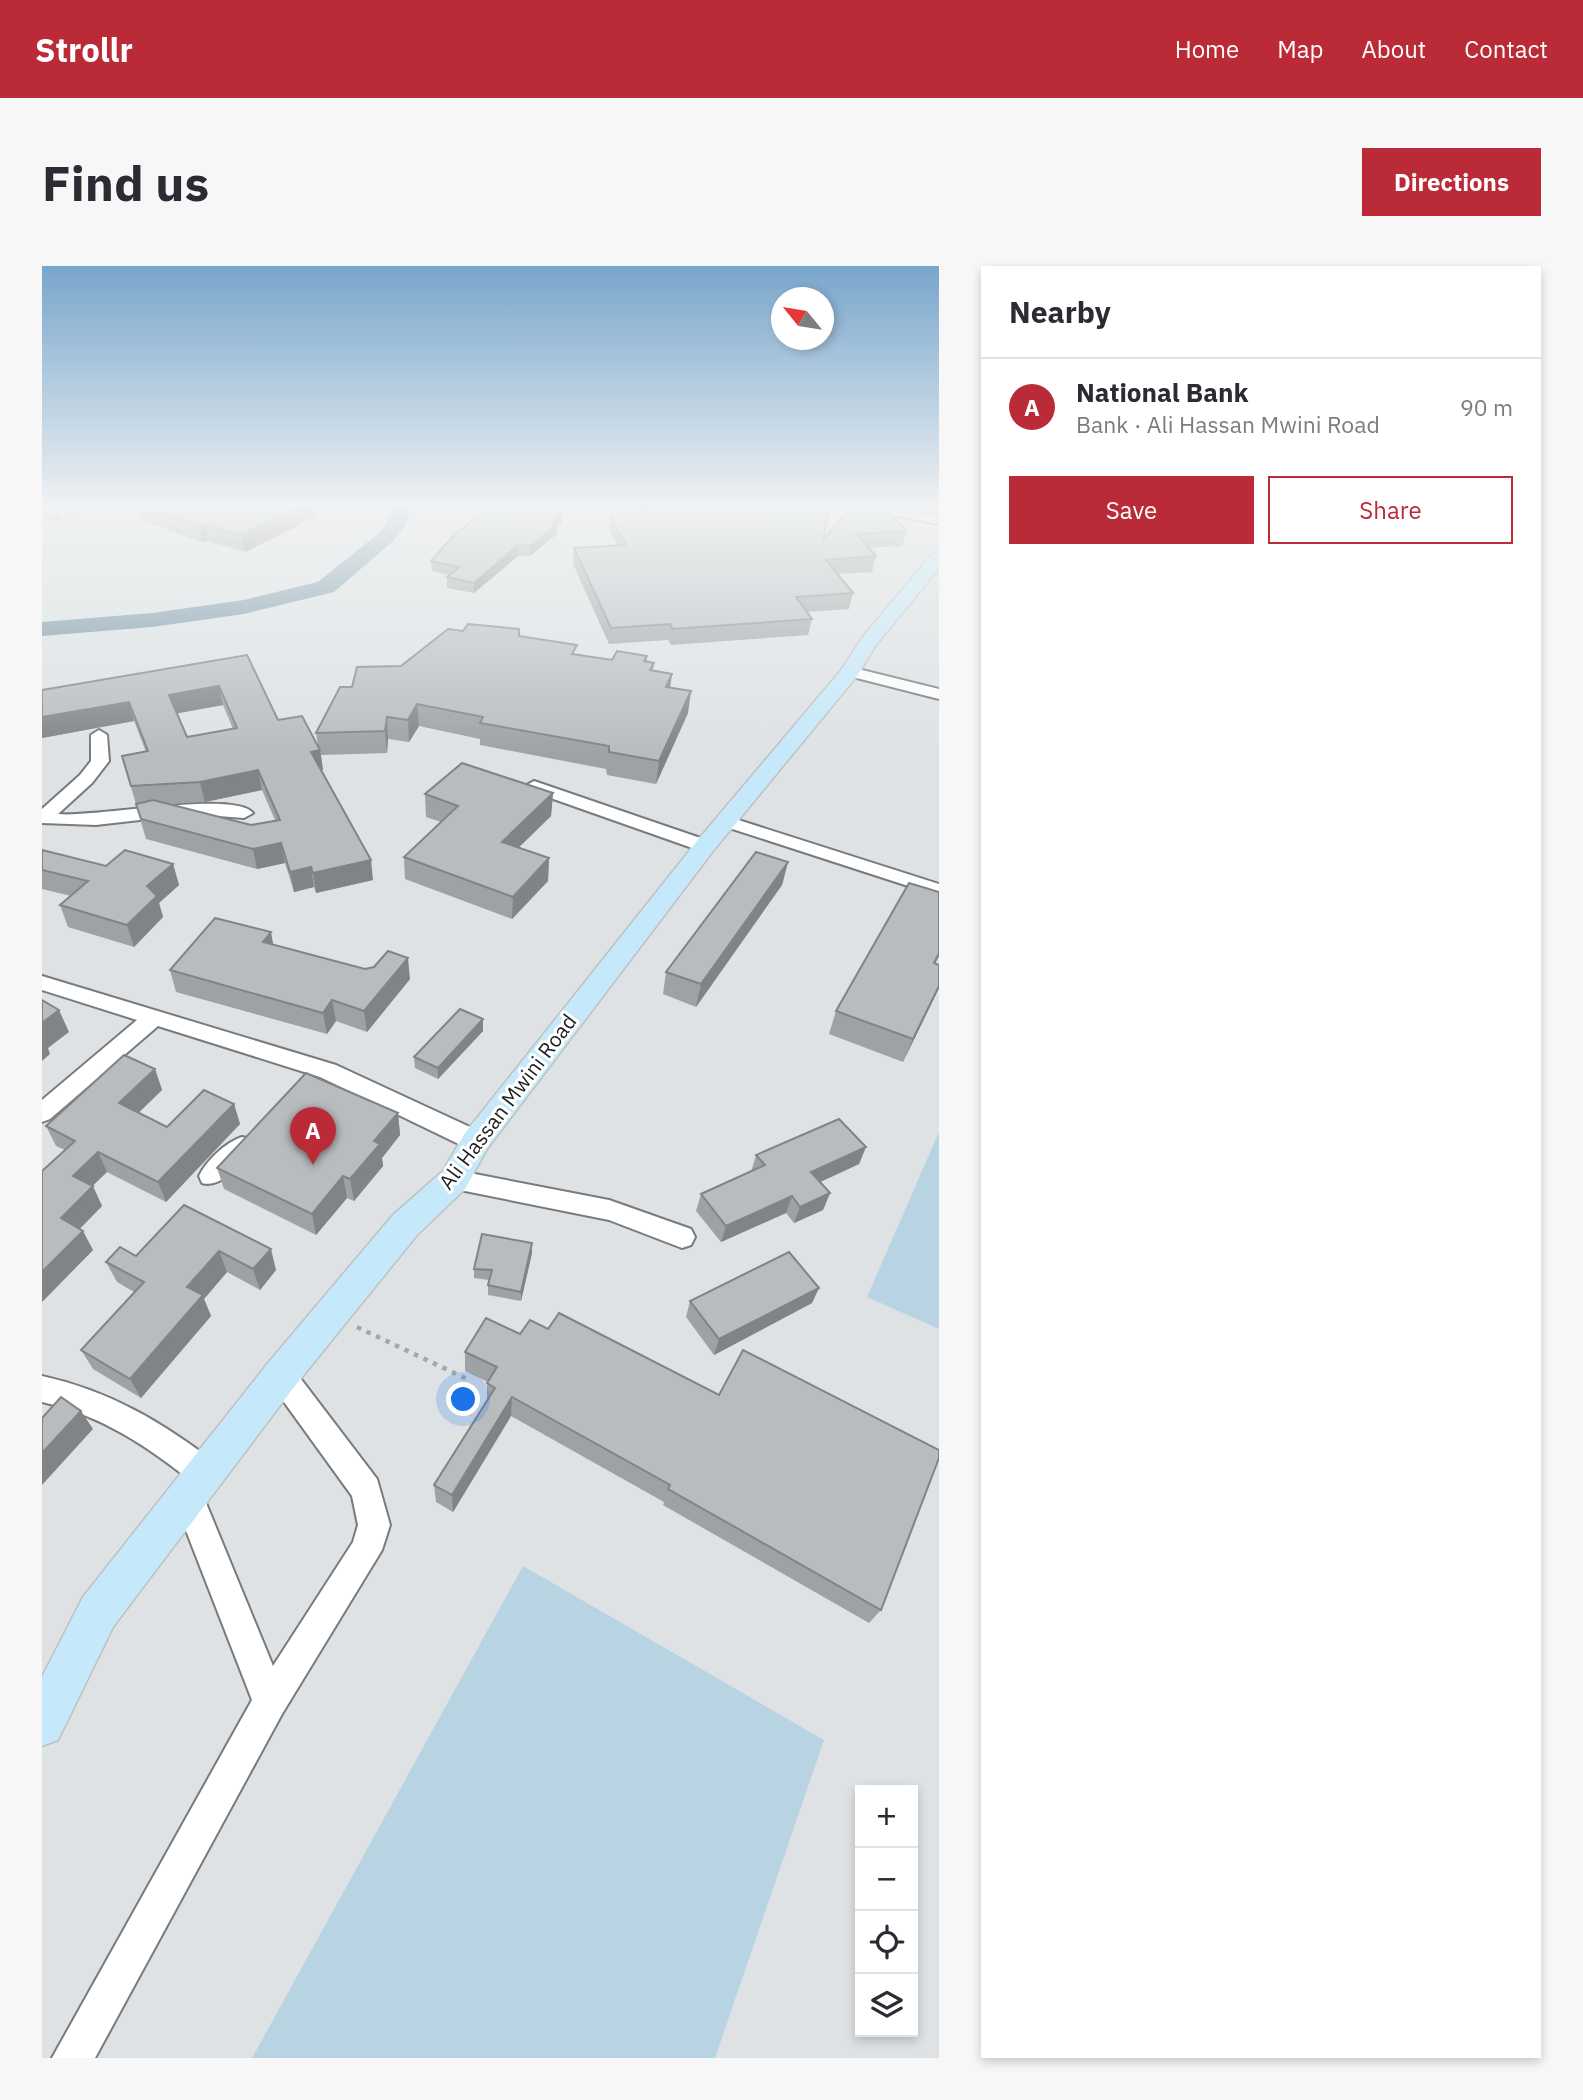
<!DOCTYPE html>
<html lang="en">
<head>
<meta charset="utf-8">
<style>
  :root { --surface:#fff; --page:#f7f7f7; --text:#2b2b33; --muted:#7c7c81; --line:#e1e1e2; --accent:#ba2a37 }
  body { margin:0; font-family:"IBM Plex Sans",sans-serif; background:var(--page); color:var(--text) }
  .controls { position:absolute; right:21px; bottom:21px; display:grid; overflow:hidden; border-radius:0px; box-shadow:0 4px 10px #0003 }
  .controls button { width:63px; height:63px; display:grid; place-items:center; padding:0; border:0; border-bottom:2px solid var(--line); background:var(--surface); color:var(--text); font:35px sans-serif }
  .compass { position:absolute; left:729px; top:21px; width:63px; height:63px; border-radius:50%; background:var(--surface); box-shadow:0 4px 10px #0003; rotate:300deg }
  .you { position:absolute; left:422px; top:1134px; width:24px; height:24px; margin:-18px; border:5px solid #fff; border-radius:50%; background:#1a73e8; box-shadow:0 0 0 10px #1a73e833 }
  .badge { display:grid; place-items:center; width:46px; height:46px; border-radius:50%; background:var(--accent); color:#fff; font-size:23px; font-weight:700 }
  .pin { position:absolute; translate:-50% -58px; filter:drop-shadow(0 2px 4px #0008) }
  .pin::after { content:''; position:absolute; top:37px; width:24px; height:21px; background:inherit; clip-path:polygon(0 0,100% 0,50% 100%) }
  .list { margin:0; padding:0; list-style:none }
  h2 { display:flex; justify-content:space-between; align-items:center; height:91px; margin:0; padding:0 28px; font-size:30px }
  h2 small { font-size:23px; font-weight:400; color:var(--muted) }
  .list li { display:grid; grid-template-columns:46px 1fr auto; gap:21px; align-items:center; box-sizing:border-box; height:98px; padding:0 28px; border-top:2px solid var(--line) }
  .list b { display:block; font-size:26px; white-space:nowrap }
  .list p { margin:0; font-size:23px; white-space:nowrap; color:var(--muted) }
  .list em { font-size:23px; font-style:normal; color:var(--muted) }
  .actions { display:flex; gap:14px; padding:21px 28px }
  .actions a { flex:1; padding:16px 0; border:2px solid var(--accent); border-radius:0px; text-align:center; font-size:24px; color:var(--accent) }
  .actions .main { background:var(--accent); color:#fff }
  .icon { flex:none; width:38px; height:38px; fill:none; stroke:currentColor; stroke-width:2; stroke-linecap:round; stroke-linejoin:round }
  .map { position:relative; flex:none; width:897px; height:1792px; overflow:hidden; border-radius:0px }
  header { display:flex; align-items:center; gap:42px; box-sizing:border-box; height:98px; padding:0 35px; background:var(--accent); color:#fff }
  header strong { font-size:33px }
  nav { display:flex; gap:38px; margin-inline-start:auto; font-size:24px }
  .intro { display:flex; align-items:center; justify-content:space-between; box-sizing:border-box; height:168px; padding:0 42px }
  h1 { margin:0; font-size:49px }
  .button { padding:18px 32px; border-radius:0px; background:var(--accent); color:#fff; font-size:24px; font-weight:700 }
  main { display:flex; gap:42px; padding:0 42px }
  aside { flex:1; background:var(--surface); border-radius:0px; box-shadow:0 4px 10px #0003 }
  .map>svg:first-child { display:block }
  .green { fill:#b8d4e3 }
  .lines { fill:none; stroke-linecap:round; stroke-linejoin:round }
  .river { fill:#7191a2; fill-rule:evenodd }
  .minor-casing { stroke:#777b7d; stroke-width:4 }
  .major-casing { stroke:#c0c0c1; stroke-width:3 }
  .path { stroke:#a4a7a9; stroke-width:4.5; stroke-dasharray:4.5 6; stroke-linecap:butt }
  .minor { fill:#fff; fill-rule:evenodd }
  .major { fill:#c5e9fb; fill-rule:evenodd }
  .rail-casing { stroke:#878a8c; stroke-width:4.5 }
  .rail { stroke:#fff; stroke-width:2.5; stroke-dasharray:9; stroke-linecap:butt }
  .wall { fill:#9ea2a4; fill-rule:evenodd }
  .shaded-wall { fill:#818486 }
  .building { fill:#b8bcbf; stroke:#818486; stroke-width:2; fill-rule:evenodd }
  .labels { text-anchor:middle; stroke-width:6; stroke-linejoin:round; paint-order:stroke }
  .street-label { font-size:21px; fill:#1e1f20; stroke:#fff }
</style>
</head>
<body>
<header>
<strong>Strollr</strong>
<nav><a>Home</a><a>Map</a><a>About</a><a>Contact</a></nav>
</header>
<div class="intro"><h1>Find us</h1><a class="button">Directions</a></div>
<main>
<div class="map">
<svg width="897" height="1792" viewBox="0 0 897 1792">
  <rect width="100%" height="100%" fill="#dee2e4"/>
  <g class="green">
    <polygon points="897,866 897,1063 825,1031"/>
    <polygon points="481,1300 782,1474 673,1792 210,1792"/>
  </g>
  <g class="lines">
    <polygon class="river" points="350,238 370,238 364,259 351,275 292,326 202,348 110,361 0,370 0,356 110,347 202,334 276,316 337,267 344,258"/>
    <g class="minor-casing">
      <g id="minor">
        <polygon points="795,238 825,238 897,250 897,258"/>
        <polygon points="808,401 897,423 897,433 803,409 800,406"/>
        <path d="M 57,464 L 65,469 L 67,495 L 50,517 L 16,548 C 53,552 191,524 211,547 L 202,552 L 150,548 L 54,559 L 0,557 L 0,543 L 38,509 L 49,495 L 49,469 Z"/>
        <polygon points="492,515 670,576 672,580 670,584 656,584 486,524 483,520"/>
        <polygon points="684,550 897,618 897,630 678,559 675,555 678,551"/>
        <polygon points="0,710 294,799 443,868 446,875 443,882 434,884 425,882 278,811 116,760 8,853 0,856 0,834 95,754 0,724"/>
        <path d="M 200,871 L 209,873 L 212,880 C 203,896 179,923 160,917 L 157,910 C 164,895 184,876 200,871 Z"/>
        <polygon points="412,904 567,934 649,963 653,971 649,979 640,982 567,954 403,921 400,914 403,907"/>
        <polygon points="239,1096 249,1100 335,1213 348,1259 340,1284 240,1448 53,1792 10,1792 210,1434 131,1231 135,1220 146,1216 157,1220 231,1400 311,1276 316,1259 310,1230 229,1118 225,1109 229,1100"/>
        <path d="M 0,1110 C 68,1125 120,1156 175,1198 L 179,1208 L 175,1218 L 164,1223 L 153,1218 C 105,1180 61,1150 0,1136 Z"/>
      </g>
    </g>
    <g class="major-casing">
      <polygon id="major" points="897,286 897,302 834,379 815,410 671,585 445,883 423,923 375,969 252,1121 71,1361 16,1474 0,1480 0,1411 41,1331 226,1097 351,949 401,905 423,867 655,575 800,403 819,373 891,287"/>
    </g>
    <polyline class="path" points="315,1061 425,1113"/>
    <use href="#minor" class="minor"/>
    <use href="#major" class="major"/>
    <g class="rail-casing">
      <g id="rail">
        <polyline points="0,242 10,238"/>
        <polyline points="0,257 52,238"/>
      </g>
    </g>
    <use href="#rail" class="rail"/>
  </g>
  <g class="wall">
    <polygon points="93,238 274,238 275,250 203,286 166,275 160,276 97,254"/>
    <polygon points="452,238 524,238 524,240 520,247 520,257 515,261 515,268 488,290 476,290 432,327 405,322 405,311 407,309 390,305 389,295"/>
    <polygon points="595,238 788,238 781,274 812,238 865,265 860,280 827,282 834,290 830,306 796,308 811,327 807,343 765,346 770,353 766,369 629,379 626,374 567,378 531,298 532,282 575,279 567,264 568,249 600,245"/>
    <polygon points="844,238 863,238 861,241"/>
    <path d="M 477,370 L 534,388 L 570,394 L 605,390 L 605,396 L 612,397 L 611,405 L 628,422 L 646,447 L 614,518 L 565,509 L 564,503 L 438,479 L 438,473 L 377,460 L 367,476 L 346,473 L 345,487 L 279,489 L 281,504 L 279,504 L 331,614 L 274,627 L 272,621 L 252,626 L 243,597 L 215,603 L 104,573 L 80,490 L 104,486 L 92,455 L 0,472 L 0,424 L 205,389 L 236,454 L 276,480 L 274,467 L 310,421 L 359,400 ZM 181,439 L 191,463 L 145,471 L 135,447 ZM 220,524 L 233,554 L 209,559 L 126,538 L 163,536 Z"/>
    <polygon points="511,527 509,550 477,581 507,592 506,615 470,653 363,613 362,591 399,556 384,551 383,528"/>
    <polygon points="0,584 64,600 131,598 137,619 117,637 121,651 92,681 26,661 18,639 29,630 0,623"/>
    <polygon points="746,596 740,619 654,741 621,728 624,706"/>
    <polygon points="897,626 897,691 893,698 897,699 897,722 861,796 787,768 794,745"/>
    <polygon points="232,679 323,703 368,713 325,766 294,755 285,768 134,726 128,704"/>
    <polygon points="441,765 396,813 373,802 372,791"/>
    <polygon points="113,803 120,824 96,847 125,861 192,838 198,858 124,936 65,906 50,920 60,940 38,963 51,984 0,1036 0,905 23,884 14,880 4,860"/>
    <polygon points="356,847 358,869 340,892 341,900 312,935 305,932 274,969 182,923 175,902"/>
    <polygon points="824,881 817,898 778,916 788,927 781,944 752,957 744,947 679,976 654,945 659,928 709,906 714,889"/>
    <polygon points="142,939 234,1004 218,1024 185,1006 162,1033 169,1050 99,1132 51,1103 39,1084 92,1026 75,1016 64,996 94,990"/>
    <polygon points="490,977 490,987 479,1035 446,1029 446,1019 447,1014 432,1012 432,1003"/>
    <polygon points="777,1022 770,1037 672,1089 644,1051 648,1035"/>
    <polygon points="444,1052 839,1344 827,1357 621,1239 622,1236 469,1150 411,1246 394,1236 392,1219 445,1135 445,1117 446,1116 423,1105 423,1086"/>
  </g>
  <g class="shaded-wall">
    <polygon points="264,238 274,238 275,250 203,286 200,269"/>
    <polygon points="519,238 524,238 524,240 519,248 520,247 520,257 515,261 515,268 488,290 489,280 508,258 514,245"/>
    <polygon points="163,258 166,275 160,276 157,259"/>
    <polygon points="476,279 476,290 432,327 432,317"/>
    <polygon points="630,408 627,430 624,421"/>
    <polygon points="177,420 181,439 132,448 127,429"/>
    <polygon points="649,425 646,447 614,518 617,495"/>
    <polygon points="87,436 92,455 0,472 0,451"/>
    <polygon points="375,438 377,460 367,476 366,454"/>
    <polygon points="345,451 346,473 345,487 343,465"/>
    <polygon points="278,484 281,504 272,506 269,486"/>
    <polygon points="216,504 220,524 163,536 158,516"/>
    <polygon points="511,527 509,550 460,598 460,576"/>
    <polygon points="239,577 243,597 215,603 211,583"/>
    <polygon points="507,592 506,615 470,653 471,631"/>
    <polygon points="329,594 331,614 274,627 271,607"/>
    <polygon points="746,596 740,619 654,741 659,718"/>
    <polygon points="131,598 137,619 117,637 121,651 92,681 85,659 105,620"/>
    <polygon points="269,601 272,621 252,626 248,606"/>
    <polygon points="229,666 233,688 221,676"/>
    <polygon points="366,692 368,713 325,766 322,745"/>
    <polygon points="897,720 897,722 861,796 871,773"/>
    <polygon points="290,734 294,755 285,768 281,747"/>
    <polygon points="17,744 27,766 6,782 8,788 0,795 0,757"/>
    <polygon points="441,753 441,765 396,813 396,802"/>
    <polygon points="113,803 120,824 85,858 77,837"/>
    <polygon points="192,838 198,858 124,936 116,916"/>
    <polygon points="356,847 358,869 340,892 341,900 312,935 308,913 332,875"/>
    <polygon points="824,881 817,898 763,923 769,906"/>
    <polygon points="56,886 65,906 40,930 31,910"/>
    <polygon points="301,910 305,932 274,969 270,948"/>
    <polygon points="51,920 60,940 29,971 19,952"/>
    <polygon points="788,927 781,944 752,957 758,941"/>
    <polygon points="750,930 744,947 679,976 684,960"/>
    <polygon points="41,965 51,984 0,1036 0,1006"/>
    <polygon points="490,977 490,987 479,1035 479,1026"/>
    <polygon points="229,983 234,1004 218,1024 211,1003"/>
    <polygon points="177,985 185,1006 162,1033 169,1050 99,1132 88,1113 145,1021"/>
    <polygon points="777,1022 770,1037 672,1089 677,1073"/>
    <polygon points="470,1131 469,1150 411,1246 410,1229"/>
    <polygon points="39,1145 51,1163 0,1219 0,1187"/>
  </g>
  <g class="building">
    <polygon points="96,238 264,238 200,269 163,258 157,259"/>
    <polygon points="452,238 519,238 514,245 520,247 508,258 515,258 489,280 476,279 432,317 405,311 417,301 389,295 411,270"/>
    <polygon points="606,238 788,238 781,274 812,238 839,238 865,265 814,268 834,290 784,294 811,327 754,331 770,353 631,363 628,358 569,362 532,282 584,279 568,249 610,244"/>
    <polygon points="426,358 477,363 477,370 535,379 530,388 570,394 575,385 605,390 602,395 612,397 608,404 630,408 624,421 649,425 617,495 567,486 567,480 438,457 441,451 375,438 366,454 345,451 343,465 274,467 298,421 310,421 315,401 359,400 406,363 421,365"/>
    <path d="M 205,389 L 236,454 L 260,450 L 278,484 L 269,486 L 329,594 L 271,607 L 269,601 L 248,606 L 239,577 L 211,583 L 99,553 L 94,538 L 111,534 L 209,559 L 238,554 L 216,504 L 158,516 L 89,520 L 80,490 L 106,485 L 87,436 L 0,451 L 0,424 ZM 177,420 L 195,462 L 145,471 L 127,429 Z"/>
    <polygon points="420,497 511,527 460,576 507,592 471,631 362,591 416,540 383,528"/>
    <polygon points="0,584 64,600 83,584 131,598 105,620 115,630 85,659 18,639 46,615 0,604"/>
    <polygon points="714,586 746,596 659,718 624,706"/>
    <polygon points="867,617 897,626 897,687 892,697 897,699 897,720 871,773 794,745"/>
    <polygon points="173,652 229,666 221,676 323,703 332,701 346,685 366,692 322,745 290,734 281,747 128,704"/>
    <polygon points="0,734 17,744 0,757"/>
    <polygon points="418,743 441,753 396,802 372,791"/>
    <polygon points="82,789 113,803 77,837 125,861 162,824 192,838 116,916 56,886 31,910 51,920 19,952 41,965 0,1006 0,905 33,875 4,860"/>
    <polygon points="264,807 356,847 332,875 338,878 308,913 301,910 270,948 175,902"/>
    <polygon points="797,853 824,881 769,906 788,927 758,941 750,930 684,960 659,928 723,899 714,889"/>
    <polygon points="142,939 229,983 211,1003 177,985 145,1021 161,1029 88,1113 39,1084 102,1016 64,996 78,981 94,990"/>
    <polygon points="440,968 490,977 479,1026 446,1019 450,1004 432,1003"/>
    <polygon points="747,986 777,1022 677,1073 648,1035"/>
    <polygon points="517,1047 677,1129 701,1084 897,1184 897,1192 839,1344 626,1223 628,1219 470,1131 410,1229 392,1219 453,1122 445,1117 455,1101 423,1086 444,1052 478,1068 488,1054 506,1063"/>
    <polygon points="19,1131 39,1145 0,1187 0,1152"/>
  </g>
  <linearGradient id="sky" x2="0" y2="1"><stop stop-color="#78a6cc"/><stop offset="0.49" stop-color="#f0f2f3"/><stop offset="1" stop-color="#f0f2f3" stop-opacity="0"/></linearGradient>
  <rect width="897" height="489" fill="url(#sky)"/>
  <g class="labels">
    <g class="street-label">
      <text transform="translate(466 836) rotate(-53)" y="7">Ali Hassan Mwini Road</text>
    </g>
  </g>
</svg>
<div class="controls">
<button>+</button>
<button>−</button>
<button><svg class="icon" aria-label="locate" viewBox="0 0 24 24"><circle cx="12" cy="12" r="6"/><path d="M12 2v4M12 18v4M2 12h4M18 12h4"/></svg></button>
<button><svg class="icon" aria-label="layers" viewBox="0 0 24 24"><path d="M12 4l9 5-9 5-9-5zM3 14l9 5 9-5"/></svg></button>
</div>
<svg class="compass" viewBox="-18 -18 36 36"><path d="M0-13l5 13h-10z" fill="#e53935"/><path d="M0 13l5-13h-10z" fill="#7c7c81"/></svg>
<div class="you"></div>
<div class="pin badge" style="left:271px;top:899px">A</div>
</div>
<aside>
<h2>Nearby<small></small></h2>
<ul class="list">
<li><span class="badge">A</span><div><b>National Bank</b><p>Bank · Ali Hassan Mwini Road</p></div><em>90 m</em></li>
</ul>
<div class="actions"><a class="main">Save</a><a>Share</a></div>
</aside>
</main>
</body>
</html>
